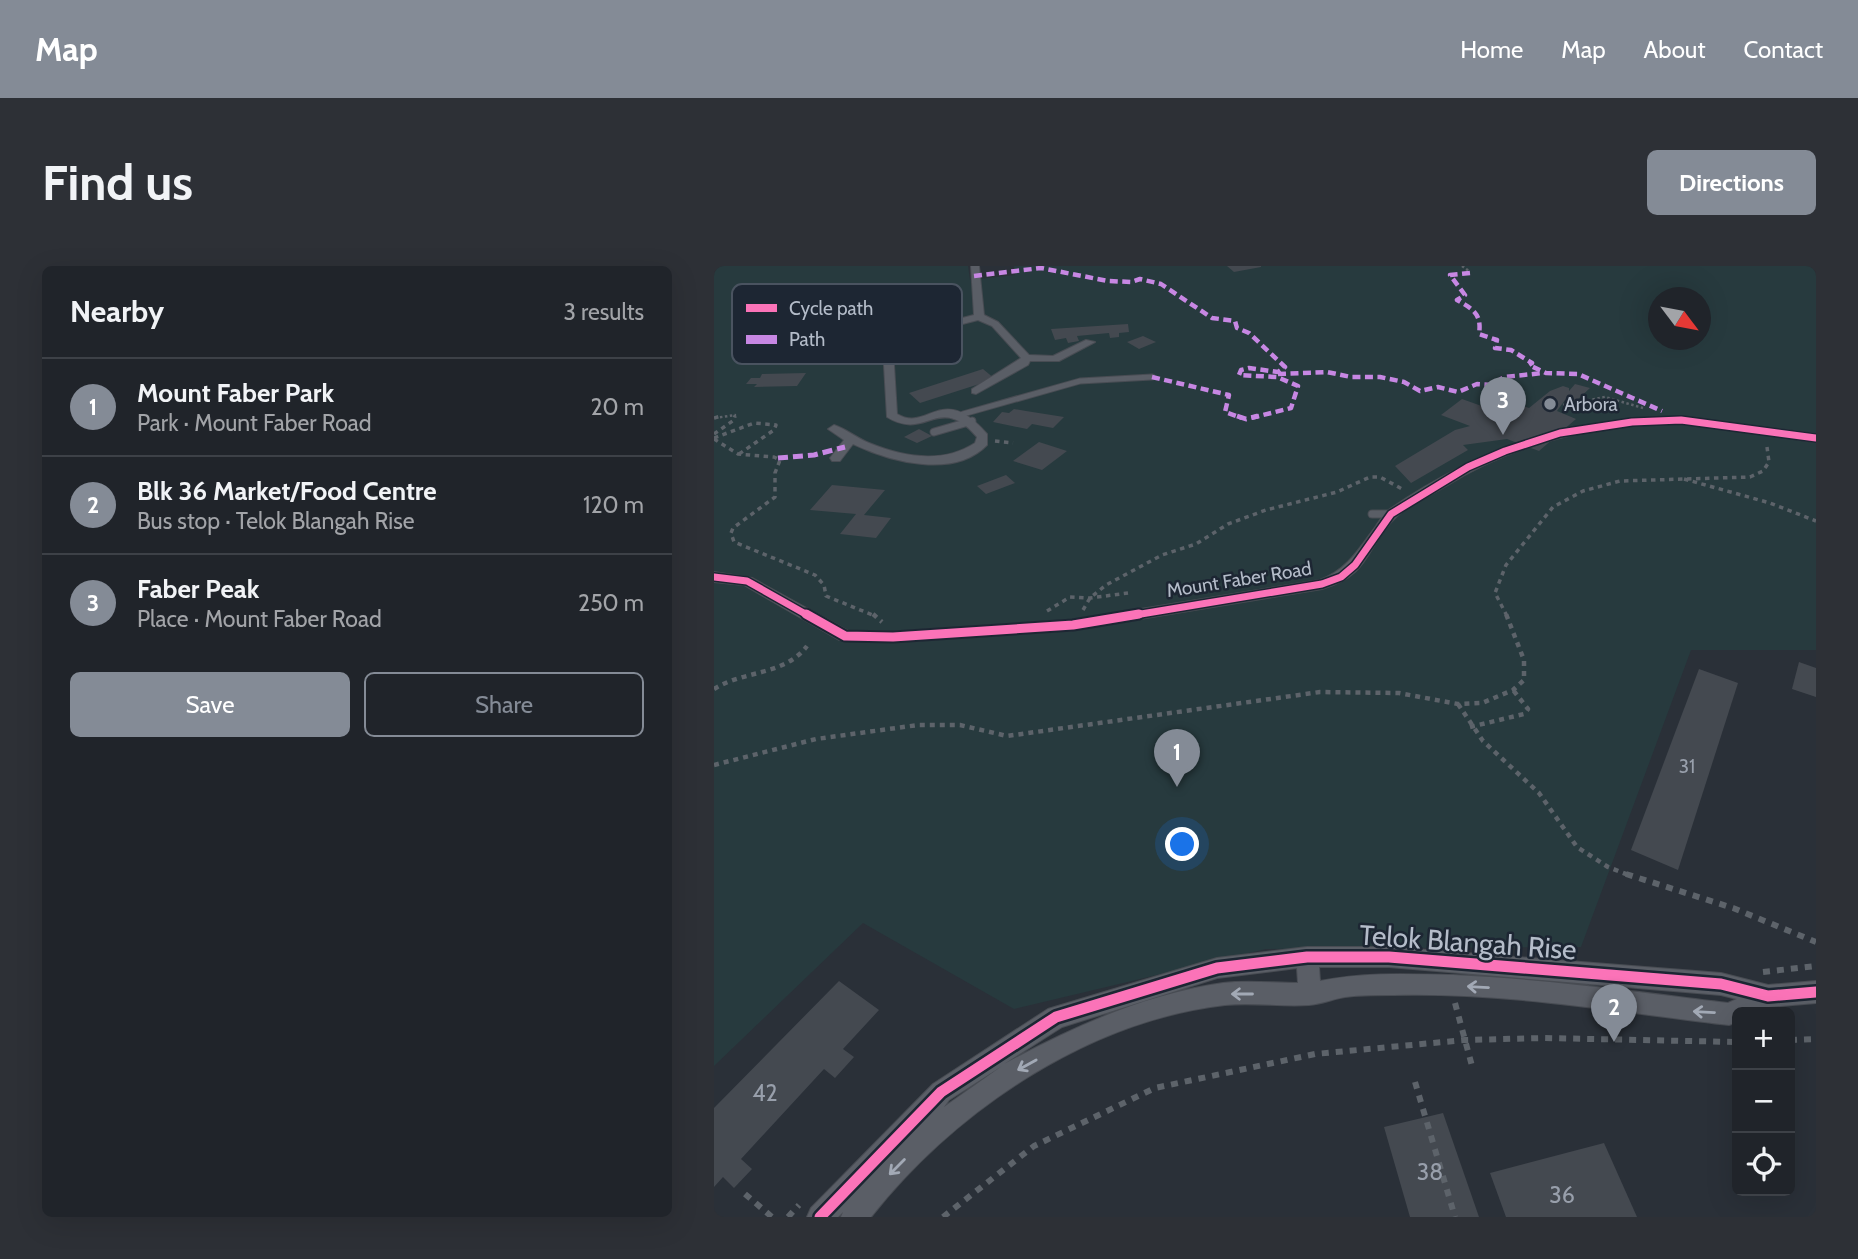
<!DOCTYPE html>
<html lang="en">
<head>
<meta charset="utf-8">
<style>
  :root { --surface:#20242a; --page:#2d3036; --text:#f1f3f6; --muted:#a2a4a8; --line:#3d4147; --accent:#848b96 }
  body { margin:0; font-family:Cabin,sans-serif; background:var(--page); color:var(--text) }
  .controls { position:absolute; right:21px; bottom:21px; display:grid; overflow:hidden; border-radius:10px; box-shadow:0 7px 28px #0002 }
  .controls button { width:63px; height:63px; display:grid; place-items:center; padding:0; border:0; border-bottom:2px solid var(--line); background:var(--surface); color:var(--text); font:35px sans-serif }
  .compass { position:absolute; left:934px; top:21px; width:63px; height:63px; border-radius:50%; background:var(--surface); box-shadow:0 7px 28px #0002; rotate:122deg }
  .you { position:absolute; left:469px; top:579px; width:24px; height:24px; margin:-18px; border:5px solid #fff; border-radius:50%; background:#1a73e8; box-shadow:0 0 0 10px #1a73e833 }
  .badge { display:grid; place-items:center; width:46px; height:46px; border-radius:50%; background:var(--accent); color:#fff; font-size:23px; font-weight:700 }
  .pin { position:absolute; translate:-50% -58px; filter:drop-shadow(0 2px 4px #0008) }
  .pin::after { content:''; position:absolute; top:37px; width:24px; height:21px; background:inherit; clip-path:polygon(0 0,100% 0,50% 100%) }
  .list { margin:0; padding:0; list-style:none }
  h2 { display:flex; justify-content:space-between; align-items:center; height:91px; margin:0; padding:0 28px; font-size:30px }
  h2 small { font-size:23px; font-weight:400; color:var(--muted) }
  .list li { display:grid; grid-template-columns:46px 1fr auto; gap:21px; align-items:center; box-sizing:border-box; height:98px; padding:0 28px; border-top:2px solid var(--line) }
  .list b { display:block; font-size:26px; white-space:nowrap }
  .list p { margin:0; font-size:23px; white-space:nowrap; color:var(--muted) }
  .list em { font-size:23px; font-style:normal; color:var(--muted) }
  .actions { display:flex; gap:14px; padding:21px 28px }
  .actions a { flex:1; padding:16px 0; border:2px solid var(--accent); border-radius:10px; text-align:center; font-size:24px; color:var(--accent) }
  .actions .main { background:var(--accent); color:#fff }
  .icon { flex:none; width:38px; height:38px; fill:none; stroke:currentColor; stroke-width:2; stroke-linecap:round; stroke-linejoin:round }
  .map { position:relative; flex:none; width:1102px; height:951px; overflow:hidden; border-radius:10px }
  header { display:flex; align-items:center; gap:42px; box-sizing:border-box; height:98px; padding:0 35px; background:var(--accent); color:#fff }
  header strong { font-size:33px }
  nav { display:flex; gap:38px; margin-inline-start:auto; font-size:24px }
  .intro { display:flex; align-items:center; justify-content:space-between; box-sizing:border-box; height:168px; padding:0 42px }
  h1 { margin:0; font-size:49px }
  .button { padding:18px 32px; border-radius:10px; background:var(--accent); color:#fff; font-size:24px; font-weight:700 }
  main { display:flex; gap:42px; padding:0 42px }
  aside { flex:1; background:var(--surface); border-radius:10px; box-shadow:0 7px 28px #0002 }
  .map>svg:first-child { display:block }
  .green { fill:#273a3e; fill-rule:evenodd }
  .building { fill:#444950 }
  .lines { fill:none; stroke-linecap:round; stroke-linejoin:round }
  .lane-far1-casing { stroke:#484c53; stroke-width:7 }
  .lane-casing { stroke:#484c53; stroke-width:9 }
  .street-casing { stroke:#484c53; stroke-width:2 }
  .path-far3 { stroke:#5d636a; stroke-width:2.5; stroke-dasharray:2.5 2.5; stroke-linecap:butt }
  .path-far2 { stroke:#5d636a; stroke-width:3.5; stroke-dasharray:4.5 4.5; stroke-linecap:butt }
  .path-far1 { stroke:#5d636a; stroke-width:4.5; stroke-dasharray:5 5; stroke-linecap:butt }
  .path { stroke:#5d636a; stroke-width:6; stroke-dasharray:7 7; stroke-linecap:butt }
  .lane-far1 { stroke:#5a5e66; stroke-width:5 }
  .lane { stroke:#5a5e66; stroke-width:7 }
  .street { fill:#5a5e66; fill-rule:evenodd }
  .quiet-far1 { stroke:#c787e3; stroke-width:4.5; stroke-dasharray:8 4.5; stroke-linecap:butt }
  .quiet { stroke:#c787e3; stroke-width:5; stroke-dasharray:10 5; stroke-linecap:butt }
  .cycleway-far2-casing { stroke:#1d2633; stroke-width:10 }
  .cycleway-far1-casing { stroke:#1d2633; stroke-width:13 }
  .cycleway-casing { stroke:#1d2633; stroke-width:16 }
  .cycleway-far2 { stroke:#fb73b8; stroke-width:7 }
  .cycleway-far1 { stroke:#fb73b8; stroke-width:9 }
  .cycleway { stroke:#fb73b8; stroke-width:11 }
  .oneway { stroke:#a2a9b5 }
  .poi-dot { fill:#848b96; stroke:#1d2633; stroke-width:2.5 }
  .labels { text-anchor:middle; stroke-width:5; stroke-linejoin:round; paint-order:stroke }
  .far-poi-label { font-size:19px; fill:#b4bcc9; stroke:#1d2633; text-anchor:start }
  .far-street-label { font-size:19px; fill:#b4bcc9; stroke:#1d2633 }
  .number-label { font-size:19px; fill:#989fab }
  .near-number-label { font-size:23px; fill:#989fab }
  .near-street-label { font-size:28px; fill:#b4bcc9; stroke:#1d2633 }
  .key { fill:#1d2633; stroke:#4a5360; stroke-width:2 }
  .key-label { font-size:19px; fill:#b4bcc9 }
</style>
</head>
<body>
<header>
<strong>Map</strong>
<nav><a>Home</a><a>Map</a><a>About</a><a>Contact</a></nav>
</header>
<div class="intro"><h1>Find us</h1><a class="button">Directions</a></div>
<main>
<aside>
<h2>Nearby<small>3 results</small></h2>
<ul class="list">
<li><span class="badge">1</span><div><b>Mount Faber Park</b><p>Park · Mount Faber Road</p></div><em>20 m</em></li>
<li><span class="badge">2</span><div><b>Blk 36 Market/Food Centre</b><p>Bus stop · Telok Blangah Rise</p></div><em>120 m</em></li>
<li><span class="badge">3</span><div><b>Faber Peak</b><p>Place · Mount Faber Road</p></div><em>250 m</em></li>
</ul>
<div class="actions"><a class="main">Save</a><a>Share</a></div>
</aside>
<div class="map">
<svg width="1102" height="951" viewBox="0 0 1102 951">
  <rect width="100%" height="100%" fill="#2a3038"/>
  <path class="green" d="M 0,0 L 254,0 L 256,14 L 301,9 L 300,0 L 1102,0 L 1102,384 L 977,384 L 867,681 L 552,683 L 300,743 L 149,657 L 0,800 ZM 945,32 L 987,32 L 987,74 L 945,74 Z"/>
  <g class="building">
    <polygon points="513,0 547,0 547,1 520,6"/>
    <polygon points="414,58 415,66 405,67 405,71 396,72 395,67 363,70 365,75 354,77 352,72 341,74 337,63"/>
    <polygon points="429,70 442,76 425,83 413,76"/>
    <polygon points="269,103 281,113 206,137 195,127"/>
    <polygon points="92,107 83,120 40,121 43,118 32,118 37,112 46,112 48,108"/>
    <polygon points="861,118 876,122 860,137 851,134 843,145 862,153 825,185 793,173 749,179 754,184 697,217 681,200 741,164 756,160 727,149 748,133 776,143 788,133 815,142 836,125 849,120 855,122 855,125"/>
    <polygon points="300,143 312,145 350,151 339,162 318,158 313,163 279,156 288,146 295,147"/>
    <polygon points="205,163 218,170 203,177 190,171"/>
    <polygon points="325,176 353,185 328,204 299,195"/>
    <polygon points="292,209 301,217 272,228 263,220"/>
    <polygon points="118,219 171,224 150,249 177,252 162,272 126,268 142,248 96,244"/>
    <polygon points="1085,396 1102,402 1102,431 1078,423"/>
    <polygon points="985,403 1024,417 964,604 917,584"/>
    <polygon points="125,715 165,744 129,783 140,791 121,812 110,803 27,893 38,903 20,922 9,911 0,921 0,842"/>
    <polygon points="729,847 765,951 696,951 670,861"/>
    <polygon points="890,877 923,951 792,951 776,907"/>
  </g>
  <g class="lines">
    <g class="lane-far1-casing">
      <g id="lane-far1">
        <polyline points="238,70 245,56"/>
        <polyline points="249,148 366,115 438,111"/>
      </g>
    </g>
    <g class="lane-casing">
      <g id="lane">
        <polyline points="220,166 258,155"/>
        <polyline points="658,248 677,248"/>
      </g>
    </g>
    <g class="street-casing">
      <g id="street">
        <path d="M 257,0 L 265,0 L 270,49 L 284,56 L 315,89 L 339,90 L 372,74 L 381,76 L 345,95 L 316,95 L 314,99 L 262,128 L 258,127 L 258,123 L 307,92 L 278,60 L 264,54 L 198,71 L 179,83 L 183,148 C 215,167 227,115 273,168 L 273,179 C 240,213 177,196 139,178 L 126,195 L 118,195 L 116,192 L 130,174 L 114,163 L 120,159 C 132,163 143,172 155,177 C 189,191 229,198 261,177 L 263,171 C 224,126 213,176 173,151 L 169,82 L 190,67 L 260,49 Z"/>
        <path d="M 967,151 L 1102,168 L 1102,176 C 1059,170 1007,158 965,158 C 883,157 801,177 732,220 C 716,230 695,238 682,251 C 651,280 658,309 608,323 L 359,364 L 179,376 L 125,374 L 30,319 L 0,316 L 0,306 L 38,312 L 134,365 L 179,366 L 359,354 L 606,314 C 633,304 645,283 662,260 C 666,254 670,247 676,243 C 771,178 853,155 967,151 Z"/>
        <path d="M 593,681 L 675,681 L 1007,707 L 1054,719 L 1102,715 L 1102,737 L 1055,741 L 1044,746 L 1023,746 L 1023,756 L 1015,759 C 904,746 791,726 679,729 C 663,729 646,729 631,731 C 619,733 607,738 595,739 C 567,741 538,736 511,739 C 373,755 241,845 157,951 L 127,951 L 129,946 L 124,951 L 93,951 L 97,942 L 219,818 L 334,743 L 503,692 ZM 605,701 L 675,701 L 1007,729 L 1023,733 L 1014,737 C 923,726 831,713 739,709 C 694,708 650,706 606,715 ZM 583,702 L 584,717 C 560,717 533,714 509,717 C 431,728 359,761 290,798 L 348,761 L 503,712 ZM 288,800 L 230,841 L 235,834 Z"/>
      </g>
    </g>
    <g class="path-far3">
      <polyline points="748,0 755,5"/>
      <polyline points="849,139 891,131 929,142"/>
      <polyline points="1,152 21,149 20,152"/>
    </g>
    <g class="path-far2">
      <polyline points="0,152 7,150"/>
      <polyline points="0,168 20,154 21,150"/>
      <polyline points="0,172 40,157 62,159 60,164 25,188"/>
      <polyline points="0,173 24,188 60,191 66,194 61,207 61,231 19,262 17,267 20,276 101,309 110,319 112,330 161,350"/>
      <polyline points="281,175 299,177"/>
      <polyline points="970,213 1056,237 1102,255"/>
      <polyline points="369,344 376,332 392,319 448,289 482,278 514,258 552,244 623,226 656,211 666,211 690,224"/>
      <polyline points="333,345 356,331 376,332 414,327"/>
      <polyline points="793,350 781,327 792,299 839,241 869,225 906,215 1036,211 1049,205 1055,196 1053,181"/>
    </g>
    <g class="path-far1">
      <polyline points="159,348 168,356"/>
      <path d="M 0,423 C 30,404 70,410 93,380"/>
      <polyline points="744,438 769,475 825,527 863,581 894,601 917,610"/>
      <polyline points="756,461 810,448 814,443 799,424"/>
      <polyline points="0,499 102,473 204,459 246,459 293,470 606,426 685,427 744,438 768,437 799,424 810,414 810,394 792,348"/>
    </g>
    <g class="path">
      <polyline points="912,608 1019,642 1102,676"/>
      <polyline points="1049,706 1102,700"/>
      <polyline points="741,737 758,800"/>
      <polyline points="1076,774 1102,773"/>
      <polyline points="701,816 741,951"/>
      <polyline points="31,928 58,951"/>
      <polyline points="74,951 85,939"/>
      <polyline points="229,951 320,880 441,822 601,788 751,774 830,772 1023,776"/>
    </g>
    <use href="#lane-far1" class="lane-far1"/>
    <use href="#lane" class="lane"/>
    <use href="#street" class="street"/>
    <g class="quiet-far1">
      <path d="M 756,7 L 736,9 L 751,29 L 743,34 C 759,43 768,48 765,68 L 783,74 L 781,82 L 797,84 L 818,97 L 815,99 L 832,107 L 864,108 L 948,145"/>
      <polyline points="260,10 327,2 394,15 417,16 426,13 447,18 498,52 521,55 523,62 535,67 571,101 564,106 535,102 527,104 525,109 563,111 584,120 577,142 537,152"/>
      <polyline points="564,108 613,106 637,111 666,111 690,116 706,125 724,121 744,126 763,118 778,119 790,111 829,107"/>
      <polyline points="438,111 515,129 511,146 528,152"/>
    </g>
    <g class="quiet">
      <polyline points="523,150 532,153 544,150"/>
      <polyline points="64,192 100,189 131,181"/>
    </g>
    <g class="cycleway-far2-casing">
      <g id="cycleway-far2">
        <polyline points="0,311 33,315 95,350"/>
        <polyline points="415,350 608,318 627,311 641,299 677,248 754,201 791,185 846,167 918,156 967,154 1102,172"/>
      </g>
    </g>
    <g class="cycleway-far1-casing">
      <polyline id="cycleway-far1" points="92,348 131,370 179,371 359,359 425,348"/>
    </g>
    <g class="cycleway-casing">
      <polyline id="cycleway" points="106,951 227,826 342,751 503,702 593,691 675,691 1007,718 1054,730 1102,726"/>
    </g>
    <use href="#cycleway-far2" class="cycleway-far2"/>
    <use href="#cycleway-far1" class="cycleway-far1"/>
    <use href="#cycleway" class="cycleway"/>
  </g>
  <defs><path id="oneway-shaft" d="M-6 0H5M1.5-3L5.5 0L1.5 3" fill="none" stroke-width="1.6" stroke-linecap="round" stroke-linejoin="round" transform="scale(1.75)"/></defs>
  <g class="oneway">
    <use href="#oneway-shaft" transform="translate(764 721) rotate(-177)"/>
    <use href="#oneway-shaft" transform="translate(528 728) rotate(180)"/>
    <use href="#oneway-shaft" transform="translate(990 746) rotate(-177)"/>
    <use href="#oneway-shaft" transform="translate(313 799) rotate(151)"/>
    <use href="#oneway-shaft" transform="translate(183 901) rotate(135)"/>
  </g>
  <circle class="poi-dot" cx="836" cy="138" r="7"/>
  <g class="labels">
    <g class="far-poi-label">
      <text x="850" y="145">Arbora</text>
    </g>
    <g class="far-street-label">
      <text transform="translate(525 313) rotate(-9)" y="7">Mount Faber Road</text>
    </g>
    <g class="number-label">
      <text x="973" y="507">31</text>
    </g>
    <g class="near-number-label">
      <text x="51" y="835">42</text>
      <text x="716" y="914">38</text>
      <text x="848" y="937">36</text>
    </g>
    <g class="near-street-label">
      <text transform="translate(754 676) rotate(4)" y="10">Telok Blangah Rise</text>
    </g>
  </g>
  <rect x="18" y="18" width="230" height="80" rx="10" class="key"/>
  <rect x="32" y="38" width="31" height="8" fill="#fb73b8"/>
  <rect x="32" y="69" width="31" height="9" fill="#c787e3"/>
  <g class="key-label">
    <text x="75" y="49">Cycle path</text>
    <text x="75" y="80">Path</text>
  </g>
</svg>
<div class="controls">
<button>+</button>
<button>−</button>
<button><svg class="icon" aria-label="locate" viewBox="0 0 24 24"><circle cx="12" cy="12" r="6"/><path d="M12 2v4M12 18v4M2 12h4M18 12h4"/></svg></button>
</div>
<svg class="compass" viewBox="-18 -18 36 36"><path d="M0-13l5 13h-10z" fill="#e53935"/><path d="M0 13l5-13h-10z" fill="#a2a4a8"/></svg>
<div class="you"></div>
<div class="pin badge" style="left:463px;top:521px">1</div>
<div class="pin badge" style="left:900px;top:776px">2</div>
<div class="pin badge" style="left:789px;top:169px">3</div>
</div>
</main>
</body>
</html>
